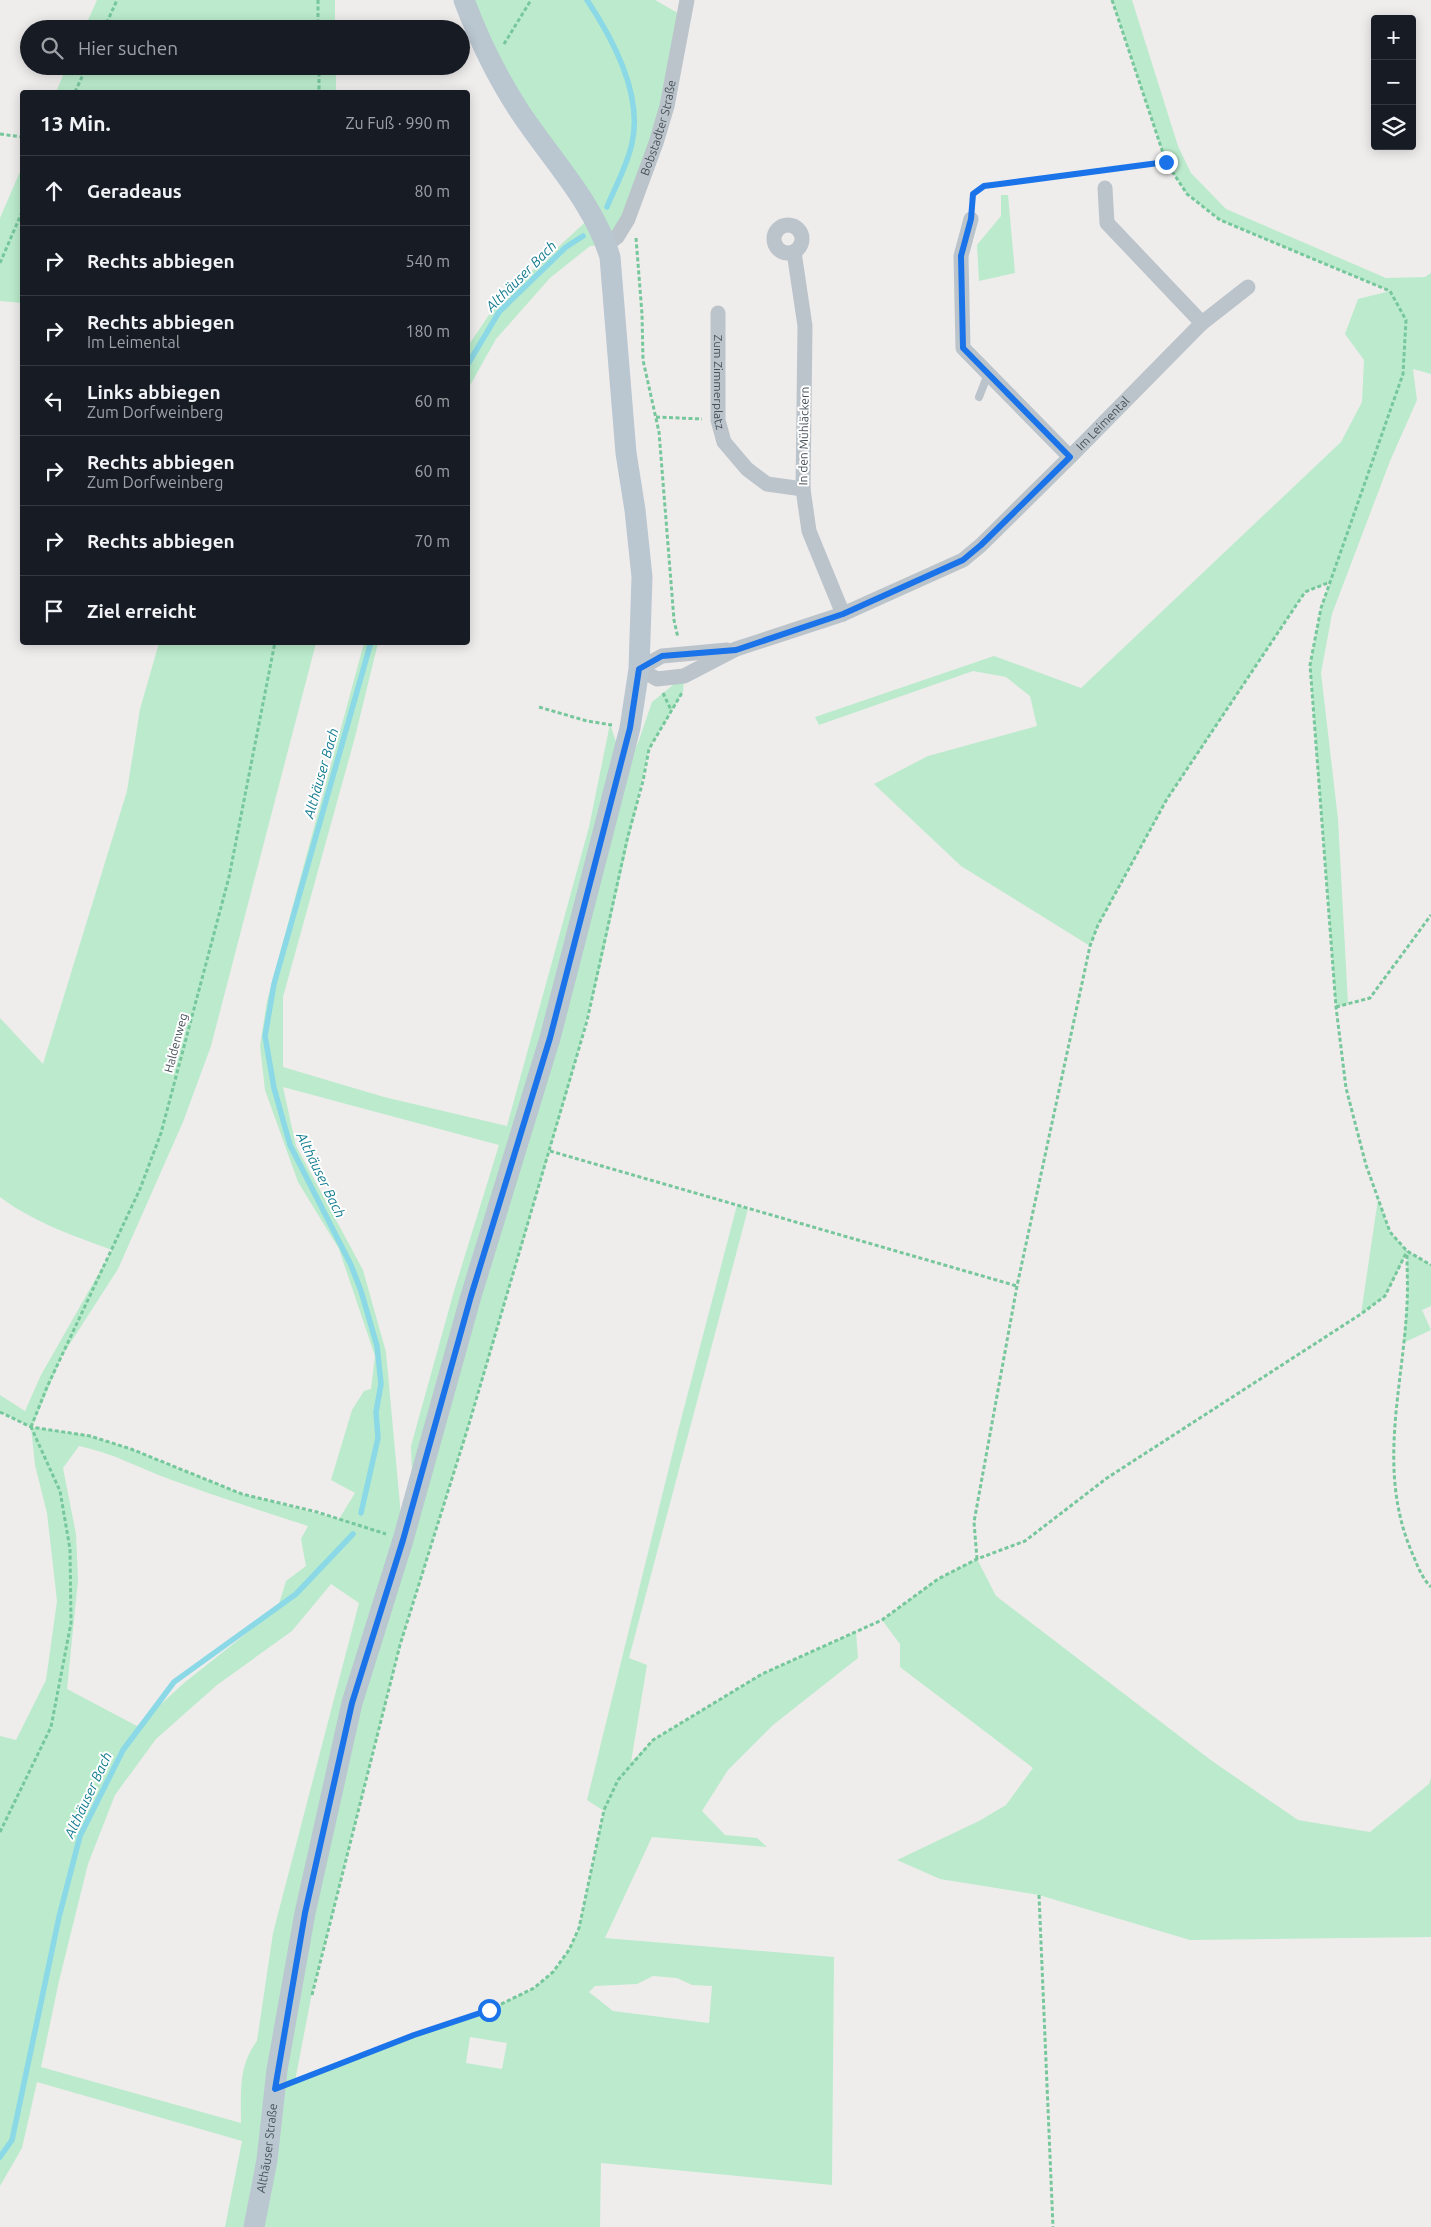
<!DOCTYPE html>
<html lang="de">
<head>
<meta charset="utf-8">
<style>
  :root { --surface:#171b24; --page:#20242c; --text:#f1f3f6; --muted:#9ea1a6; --line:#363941 }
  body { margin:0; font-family:Ubuntu,sans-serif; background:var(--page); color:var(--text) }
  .controls { position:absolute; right:15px; top:15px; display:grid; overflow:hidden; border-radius:5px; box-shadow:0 2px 12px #0003 }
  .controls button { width:45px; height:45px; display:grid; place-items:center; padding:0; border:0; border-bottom:1px solid var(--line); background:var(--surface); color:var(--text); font:25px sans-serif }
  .stop { position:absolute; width:15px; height:15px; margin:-11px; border:4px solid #1a73e8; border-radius:50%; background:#fff }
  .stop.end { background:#1a73e8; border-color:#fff; box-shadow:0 1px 5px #0008 }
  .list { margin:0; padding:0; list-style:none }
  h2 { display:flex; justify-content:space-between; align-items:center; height:65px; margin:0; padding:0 20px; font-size:21px }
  h2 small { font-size:16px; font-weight:400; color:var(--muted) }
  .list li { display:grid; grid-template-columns:32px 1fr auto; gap:15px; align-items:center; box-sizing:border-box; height:70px; padding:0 20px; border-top:1px solid var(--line) }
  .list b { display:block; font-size:19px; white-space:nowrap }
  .list p { margin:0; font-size:16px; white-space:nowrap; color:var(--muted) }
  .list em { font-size:16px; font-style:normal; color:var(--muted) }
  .icon { flex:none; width:28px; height:28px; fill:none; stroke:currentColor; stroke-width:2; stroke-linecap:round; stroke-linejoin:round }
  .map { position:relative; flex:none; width:1431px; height:2227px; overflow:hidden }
  .search { position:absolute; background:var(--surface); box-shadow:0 2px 12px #0003; left:20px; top:20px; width:450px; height:55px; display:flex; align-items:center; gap:12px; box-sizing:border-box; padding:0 18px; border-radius:28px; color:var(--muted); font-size:19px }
  .panel { position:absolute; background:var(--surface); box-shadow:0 2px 12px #0003; left:20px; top:90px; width:450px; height:555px; border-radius:5px }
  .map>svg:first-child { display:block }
  .green { fill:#bbebcc; fill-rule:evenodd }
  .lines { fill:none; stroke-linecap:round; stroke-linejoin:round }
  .stream { stroke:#8bd8e6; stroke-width:5.5 }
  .path { stroke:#76c79b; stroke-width:3; stroke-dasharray:4 2.5; stroke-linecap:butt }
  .lane { stroke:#bbc4cb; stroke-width:8 }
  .street { stroke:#bbc4cb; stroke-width:15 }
  .secondary { stroke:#bac6d0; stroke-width:21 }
  .route { stroke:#1a73e8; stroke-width:6 }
  .labels { text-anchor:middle; stroke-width:4; stroke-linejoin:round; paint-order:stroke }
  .street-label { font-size:12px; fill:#465058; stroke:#fff }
  .water-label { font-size:14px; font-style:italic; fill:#137c90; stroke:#fff }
</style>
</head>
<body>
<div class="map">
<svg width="1431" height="2227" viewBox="0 0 1431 2227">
  <rect width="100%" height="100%" fill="#efecec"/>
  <g class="green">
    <polygon points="97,0 335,0 335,29 84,29"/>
    <polygon points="464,0 655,0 683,16 642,181 606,245 590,246 550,278 496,339 468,389 468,346 497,303 592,216"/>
    <polygon points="1112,0 1132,0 1178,146 1191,173 1226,209 1386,278 1425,277 1431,273 1431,374 1413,369 1417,400 1390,461 1332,614 1321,673 1338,819 1348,1004 1336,1007 1310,665 1321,608 1330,582 1305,592 1167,799 1098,925 1090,946 961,866 874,784 928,756 1037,726 1030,696 1006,677 973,671 819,725 815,717 994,656 1081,688 1341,442 1362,402 1364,360 1345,334 1358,299 1390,291 1220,220 1187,194 1166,162"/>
    <polygon points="67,66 336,66 336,92 56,92"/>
    <polygon points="22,167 22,303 0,301 0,218"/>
    <polygon points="1001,195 1008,195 1015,273 979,281 977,245 1001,216"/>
    <path d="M 159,643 L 316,643 L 211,1046 L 183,1122 L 118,1269 L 62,1356 L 32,1427 L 90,1436 L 131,1449 L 242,1494 L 339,1519 L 355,1493 L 331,1480 L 352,1410 L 364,1391 L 371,1389 L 375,1356 L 339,1249 L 298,1182 L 265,1090 L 260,1046 L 267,1001 L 364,643 L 378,643 L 355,737 L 283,997 L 283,1067 L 384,1097 L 507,1126 L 589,827 L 610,724 L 616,742 L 610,808 L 639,740 L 652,702 L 684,676 L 683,692 L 649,749 L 599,972 L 572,1075 L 469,1424 L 400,1645 L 311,1998 L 295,2081 L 414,2035 L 489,2010 L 534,1988 L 553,1972 L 569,1950 L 579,1928 L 604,1811 L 587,1800 L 678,1431 L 737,1205 L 748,1209 L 629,1658 L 647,1665 L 631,1762 L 653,1740 L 762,1674 L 856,1632 L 858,1658 L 773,1725 L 728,1770 L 702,1811 L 725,1835 L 757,1838 L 767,1847 L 652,1837 L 605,1938 L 834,1957 L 832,2185 L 601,2163 L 600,2227 L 225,2227 L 242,2141 L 37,2082 L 22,2148 L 0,2186 L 0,1736 L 16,1740 L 46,1680 L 57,1601 L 47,1513 L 35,1465 L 31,1427 L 0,1412 L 0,1395 L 25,1411 L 41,1375 L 112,1250 C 74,1236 33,1222 0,1197 L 0,1018 L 43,1064 L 127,791 L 140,709 ZM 283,1087 L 499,1145 L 454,1291 L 411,1446 L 413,1505 L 403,1538 L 386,1352 L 363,1270 L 296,1146 ZM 79,1446 C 113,1453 137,1467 169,1479 C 215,1496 262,1511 308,1526 L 301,1539 L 306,1566 L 286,1581 L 278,1607 L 281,1606 L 184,1683 L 137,1726 L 67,1689 L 78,1580 L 76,1534 L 63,1468 ZM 331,1584 L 359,1603 L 273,1933 L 257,2041 C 238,2066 241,2092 241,2123 L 41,2067 L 59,1981 L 88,1864 L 115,1795 L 156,1739 L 217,1685 L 292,1631 ZM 653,1976 L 677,1978 L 692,1985 L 712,1986 L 709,2023 L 613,2011 L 589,1992 L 595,1986 L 637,1984 ZM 470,2037 L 507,2043 L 502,2069 L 466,2063 Z"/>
    <polygon points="1378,1199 1390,1232 1407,1251 1431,1265 1431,1306 1422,1310 1431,1330 1403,1343 1407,1304 1407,1253 1385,1296 1361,1314"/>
    <polygon points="977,1559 996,1596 1212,1761 1298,1820 1370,1832 1429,1784 1431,1778 1431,1937 1190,1940 1039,1895 940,1879 897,1860 979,1821 1006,1805 1033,1768 900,1667 900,1644 882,1620 938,1579"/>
  </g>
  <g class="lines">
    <g class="stream">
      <path d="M 587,0 C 613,39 643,95 632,143 C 628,164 615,187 607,207"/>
      <polyline points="468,364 499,312 566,247 583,236"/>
      <polyline points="361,1513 378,1438 376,1412 381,1384 377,1346 361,1291 351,1265 290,1145 274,1088 265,1036 274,984 371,642"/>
      <polyline points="0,2157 12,2140 59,1917 80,1836 123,1750 174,1682 296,1594 353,1534"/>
    </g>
    <g class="path">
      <polyline points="318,0 318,29"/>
      <polyline points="1112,0 1166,162 1187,194 1220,220 1390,291 1406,320 1403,374 1321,608 1310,665 1336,1007 1346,1088 1366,1165 1390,1232 1407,1251 1431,1265"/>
      <polyline points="104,29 117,0"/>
      <polyline points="504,44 531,0"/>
      <polyline points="319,66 319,92"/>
      <polyline points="75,92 87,66"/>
      <polyline points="0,134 22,137"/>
      <polyline points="972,204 973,194 984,187 1166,162"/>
      <polyline points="636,238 642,314 643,360 659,432 674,620 678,638"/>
      <polyline points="0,263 22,212"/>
      <polyline points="656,417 702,419"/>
      <polyline points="663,693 671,710"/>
      <polyline points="539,707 587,721 612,725"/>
      <polyline points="1336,1007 1370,998 1431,915"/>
      <polyline points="550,1151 1017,1286"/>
      <path d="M 1407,1255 C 1407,1271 1408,1288 1407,1304 C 1403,1390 1376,1471 1413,1555 C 1418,1567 1422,1578 1431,1587"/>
      <polyline points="0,1412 31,1427 90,1436 131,1449 242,1494 317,1512 386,1534"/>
      <polyline points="31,1427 47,1387 140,1189 161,1133 229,877 275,642"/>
      <polyline points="977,1559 974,1522 1017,1286 1090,946 1098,925 1167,799 1305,592 1330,582"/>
      <polyline points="0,1832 51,1727 71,1623 70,1549 60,1491 31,1427"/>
      <polyline points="1039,1895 1053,2227"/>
      <polyline points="312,1995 400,1645 469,1424 587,1021 627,840 643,781 649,749 683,691"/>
      <polyline points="294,2081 414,2035 489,2010 534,1988 553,1972 569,1950 579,1928 604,1810 618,1780 653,1740 762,1674 882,1620 938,1579 977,1559 1025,1541 1107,1478 1361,1314 1385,1296 1407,1251"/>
    </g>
    <polyline class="lane" points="979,397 988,374"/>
    <g class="street">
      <polyline points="971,219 961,256 963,348 1070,457"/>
      <circle cx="788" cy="239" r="14"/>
      <path id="s1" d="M 606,245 L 617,237 L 628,219 L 656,143 L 667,106 L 687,0"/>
      <polyline points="794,252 805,326 803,489 809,531 843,614"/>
      <path id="s2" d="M 718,313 L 718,420 L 724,442 L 747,469 L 767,484 L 803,489"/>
      <polyline points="1202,323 1248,287"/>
      <path id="s3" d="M 639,669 L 657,679 L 684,676 L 736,649 L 843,614 L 963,560 L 981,545 L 1070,457 L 1202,323 L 1107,223 L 1105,188"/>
      <polyline points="639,669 662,656 727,650"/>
    </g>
    <path class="secondary" id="s4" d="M 254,2227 L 267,2160 L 277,2070 L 305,1913 L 352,1703 L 403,1540 L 471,1296 L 550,1038 L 630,728 L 639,669 L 642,577 L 635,510 L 626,453 L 610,257 C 594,203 551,159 520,112 C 497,77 479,40 464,0"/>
  </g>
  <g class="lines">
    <polyline class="route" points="489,2010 414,2035 275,2089 305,1913 352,1703 403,1540 471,1296 550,1038 630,728 639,669 662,656 736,650 843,614 963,560 981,545 1070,457 963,348 961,256 971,219 973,194 984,186 1000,184 1166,162"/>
  </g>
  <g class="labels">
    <g class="street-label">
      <text dy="4" stroke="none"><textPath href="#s1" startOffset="131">Bobstadter Straße</textPath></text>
      <text dy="4" stroke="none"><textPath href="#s2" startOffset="69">Zum Zimmerplatz</textPath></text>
      <text dy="4" stroke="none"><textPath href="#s3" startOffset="546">Im Leimental</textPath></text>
      <text transform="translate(804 436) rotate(-89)" y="4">In den Mühläckern</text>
      <text transform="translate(176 1043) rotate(-75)" y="4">Haldenweg</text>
      <text dy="4" stroke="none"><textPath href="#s4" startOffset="80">Althäuser Straße</textPath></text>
    </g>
    <g class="water-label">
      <text transform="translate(521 276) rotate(-45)" y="5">Althäuser Bach</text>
      <text transform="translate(321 773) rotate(-74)" y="5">Althäuser Bach</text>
      <text transform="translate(321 1175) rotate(64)" y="5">Althäuser Bach</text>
      <text transform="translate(88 1795) rotate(-65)" y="5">Althäuser Bach</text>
    </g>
  </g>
</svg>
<div class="controls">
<button>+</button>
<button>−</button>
<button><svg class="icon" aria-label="layers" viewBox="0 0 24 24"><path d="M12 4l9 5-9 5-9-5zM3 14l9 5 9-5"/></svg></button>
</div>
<div class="stop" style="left:489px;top:2010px"></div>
<div class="stop end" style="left:1166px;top:162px"></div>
<div class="search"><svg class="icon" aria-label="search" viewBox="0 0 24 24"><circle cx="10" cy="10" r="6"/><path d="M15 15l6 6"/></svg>Hier suchen</div>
<section class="panel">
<h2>13 Min.<small>Zu Fuß · 990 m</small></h2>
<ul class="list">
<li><svg class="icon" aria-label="ahead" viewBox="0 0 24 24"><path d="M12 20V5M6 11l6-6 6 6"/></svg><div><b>Geradeaus</b></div><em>80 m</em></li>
<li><svg class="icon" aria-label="right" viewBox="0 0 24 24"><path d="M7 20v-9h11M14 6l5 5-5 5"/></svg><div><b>Rechts abbiegen</b></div><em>540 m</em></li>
<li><svg class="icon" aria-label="right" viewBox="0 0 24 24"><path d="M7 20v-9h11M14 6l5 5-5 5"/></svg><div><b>Rechts abbiegen</b><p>Im Leimental</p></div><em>180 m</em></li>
<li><svg class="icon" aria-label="left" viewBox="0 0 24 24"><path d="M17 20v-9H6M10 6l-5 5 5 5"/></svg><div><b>Links abbiegen</b><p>Zum Dorfweinberg</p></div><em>60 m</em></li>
<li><svg class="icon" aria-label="right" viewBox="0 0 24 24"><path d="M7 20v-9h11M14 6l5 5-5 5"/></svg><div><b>Rechts abbiegen</b><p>Zum Dorfweinberg</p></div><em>60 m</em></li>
<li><svg class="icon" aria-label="right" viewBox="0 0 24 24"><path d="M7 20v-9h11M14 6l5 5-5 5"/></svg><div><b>Rechts abbiegen</b></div><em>70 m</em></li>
<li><svg class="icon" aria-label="arrive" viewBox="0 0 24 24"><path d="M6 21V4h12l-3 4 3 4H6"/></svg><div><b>Ziel erreicht</b></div></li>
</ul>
</section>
</div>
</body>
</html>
